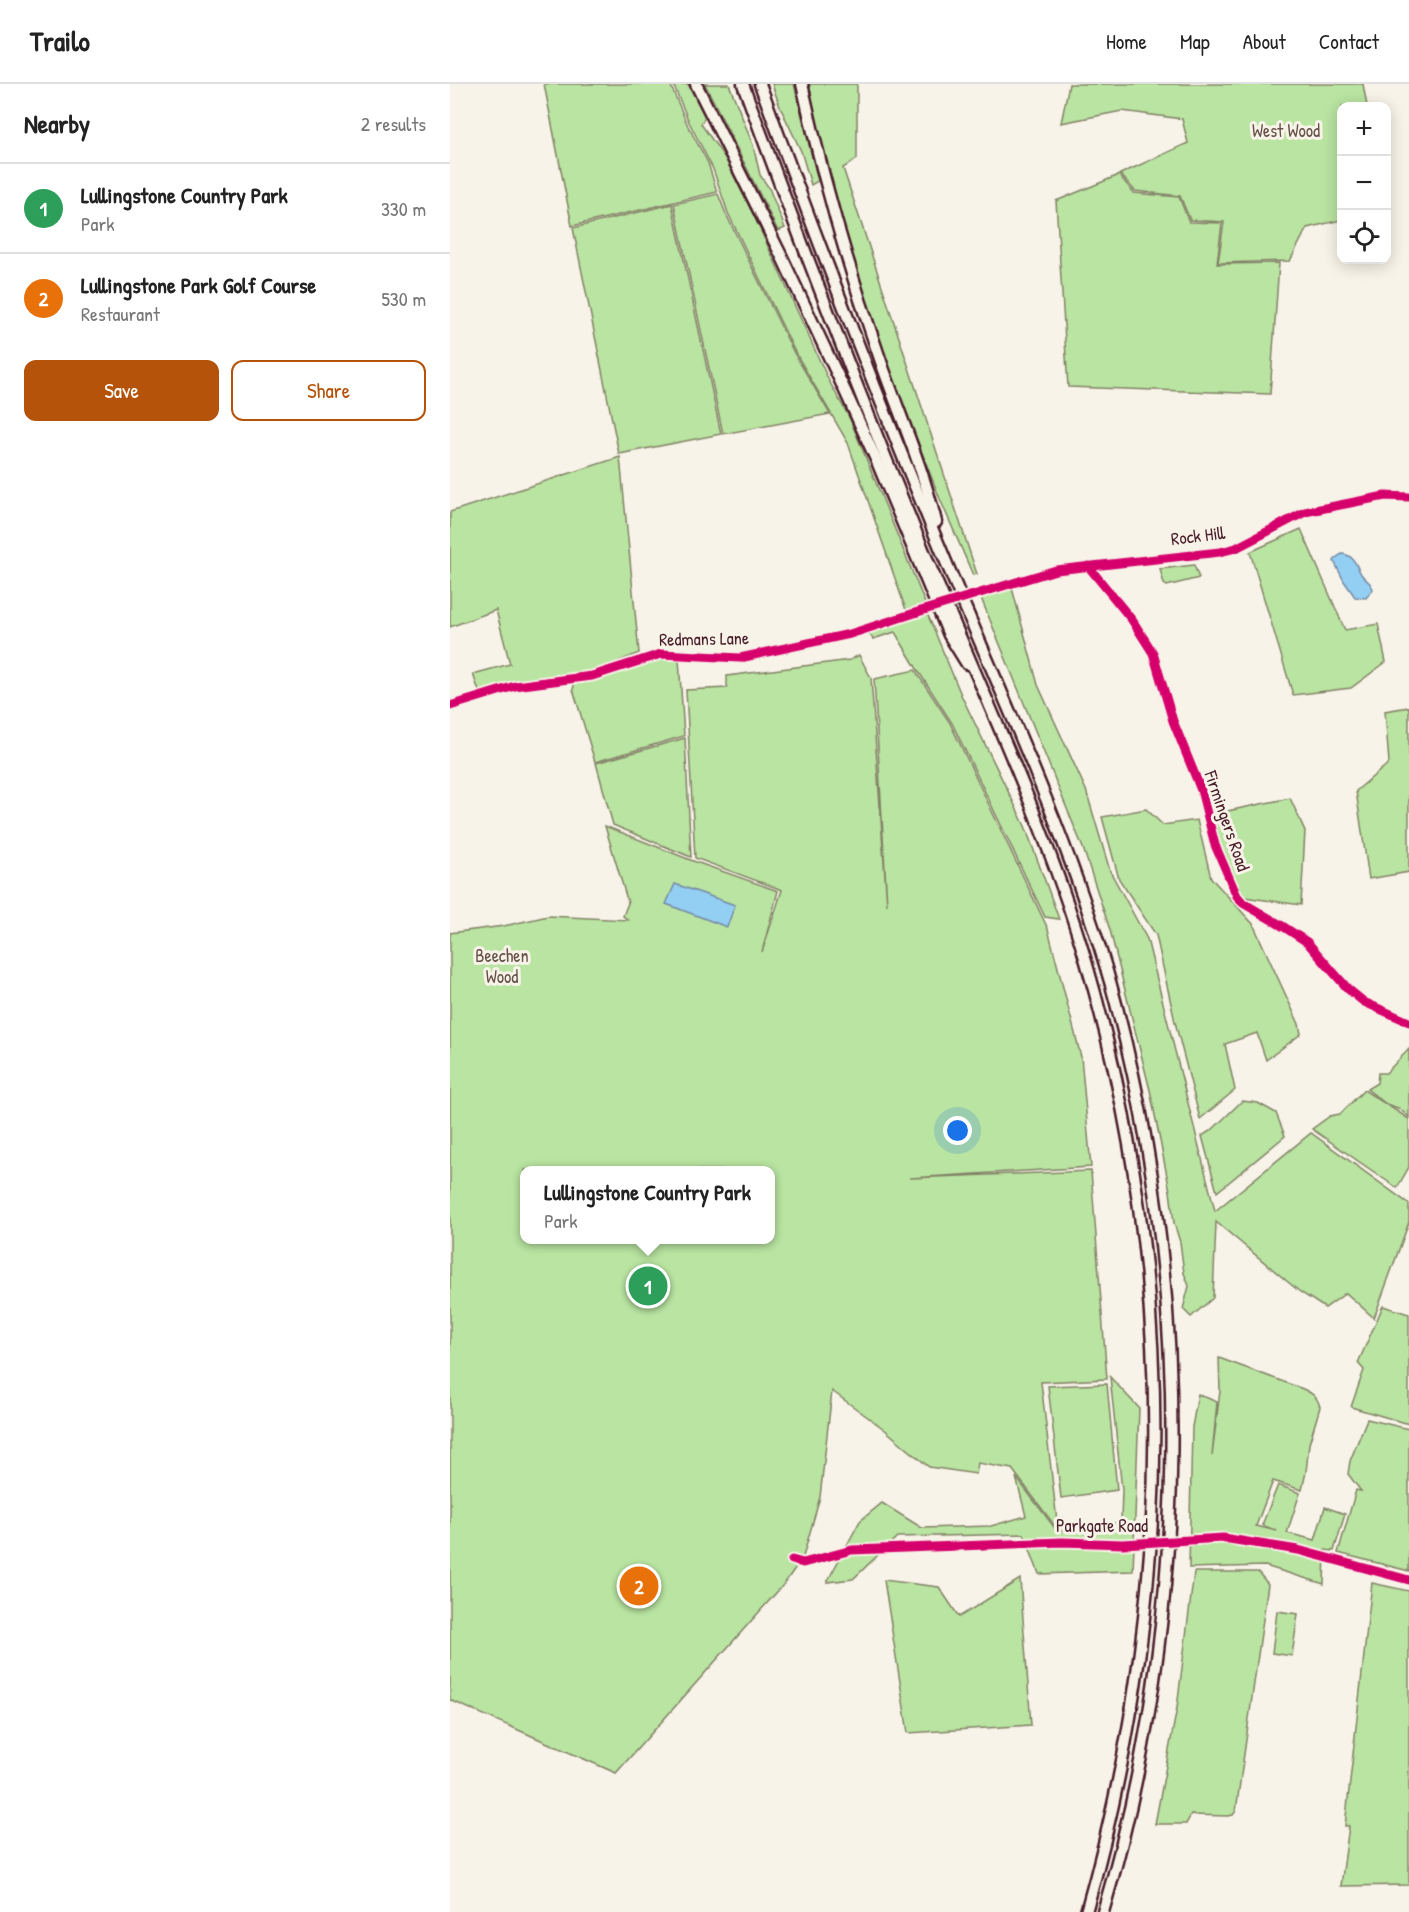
<!DOCTYPE html>
<html lang="en">
<head>
<meta charset="utf-8">
<style>
  :root { --surface:#fff; --page:#f6f6f6; --text:#222; --muted:#767676; --line:#e0e0e0; --accent:#b45309 }
  body { margin:0; font-family:"Patrick Hand",sans-serif; background:var(--page); color:var(--text) }
  .controls { position:absolute; right:18px; top:18px; display:grid; overflow:hidden; border-radius:12px; box-shadow:0 3px 15px #0003 }
  .controls button { width:54px; height:54px; display:grid; place-items:center; padding:0; border:0; border-bottom:2px solid var(--line); background:var(--surface); color:var(--text); font:30px sans-serif }
  .you { position:absolute; left:508px; top:1047px; width:21px; height:21px; margin:-15px; border:4px solid #fff; border-radius:50%; background:#1a73e8; box-shadow:0 0 0 9px #1a73e833 }
  .badge { display:grid; place-items:center; width:39px; height:39px; border-radius:50%; background:var(--accent); color:#fff; font-size:20px; font-weight:700 }
  .pin { position:absolute; translate:-50% -50%; border:3px solid #fff; box-shadow:0 2px 6px #0006 }
  .popup { position:absolute; left:70px; top:1082px; width:255px; height:78px; box-sizing:border-box; display:grid; place-content:center; border-radius:12px; background:var(--surface); filter:drop-shadow(0 2px 4px #0005); font-size:20px; white-space:nowrap; color:var(--muted) }
  .popup b { font-size:22px; color:var(--text) }
  .popup::after { content:''; position:absolute; left:50%; top:100%; margin-left:-12px; border:12px solid transparent; border-top-color:var(--surface) }
  .list { margin:0; padding:0; list-style:none }
  h2 { display:flex; justify-content:space-between; align-items:center; height:78px; margin:0; padding:0 24px; font-size:26px }
  h2 small { font-size:20px; font-weight:400; color:var(--muted) }
  .list li { display:grid; grid-template-columns:39px 1fr auto; gap:18px; align-items:center; box-sizing:border-box; height:90px; padding:0 24px; border-top:2px solid var(--line) }
  .list b { display:block; font-size:22px; white-space:nowrap }
  .list p { margin:0; font-size:20px; white-space:nowrap; color:var(--muted) }
  .list em { font-size:20px; font-style:normal; color:var(--muted) }
  .actions { display:flex; gap:12px; padding:18px 24px }
  .actions a { flex:1; padding:14px 0; border:2px solid var(--accent); border-radius:12px; text-align:center; font-size:21px; color:var(--accent) }
  .actions .main { background:var(--accent); color:#fff }
  .icon { flex:none; width:33px; height:33px; fill:none; stroke:currentColor; stroke-width:2; stroke-linecap:round; stroke-linejoin:round }
  .map { position:relative; flex:none; width:959px; height:1828px; overflow:hidden }
  header { display:flex; align-items:center; gap:36px; box-sizing:border-box; height:84px; padding:0 30px; background:var(--surface); border-bottom:2px solid var(--line) }
  header strong { font-size:28px }
  nav { display:flex; gap:33px; margin-inline-start:auto; font-size:21px }
  main { display:flex }
  aside { flex:1; background:var(--surface) }
  .map>svg:first-child { display:block }
  .green { fill:#b9e4a1; stroke:#828266; stroke-width:1.5; fill-rule:evenodd }
  .water { fill:#93cff3; stroke:#7689a3; stroke-width:1.5 }
  .lines { fill:none; stroke-linecap:round; stroke-linejoin:round }
  .street-tunnel { stroke:#d4c9c2; stroke-width:6; stroke-dasharray:6 3; stroke-linecap:butt }
  .street-casing { stroke:#4a1f2b; stroke-width:10 }
  .highway-casing { stroke:#4a1f2b; stroke-width:15 }
  .street { stroke:#f7f3e8; stroke-width:6 }
  .highway { stroke:#f7f3e8; stroke-width:10 }
  .street-bridge-casing { stroke:#4a1f2b; stroke-width:10; stroke-linecap:butt }
  .street-bridge { stroke:#f7f3e8; stroke-width:6 }
  .cycleway-casing { stroke:#f7f3e8; stroke-width:13 }
  .cycleway { stroke:#d6006c; stroke-width:9 }
  .labels { text-anchor:middle; stroke-width:6; stroke-linejoin:round; paint-order:stroke }
  .park-label { font-size:18px; fill:#665048; stroke:#f7f3e8 }
  .street-label { font-size:18px; fill:#4a1f2b; stroke:#f7f3e8 }
</style>
</head>
<body>
<header>
<strong>Trailo</strong>
<nav><a>Home</a><a>Map</a><a>About</a><a>Contact</a></nav>
</header>
<main>
<aside>
<h2>Nearby<small>2 results</small></h2>
<ul class="list">
<li><span class="badge" style="background:#2e9e5b">1</span><div><b>Lullingstone Country Park</b><p>Park</p></div><em>330 m</em></li>
<li><span class="badge" style="background:#e8710a">2</span><div><b>Lullingstone Park Golf Course</b><p>Restaurant</p></div><em>530 m</em></li>
</ul>
<div class="actions"><a class="main">Save</a><a>Share</a></div>
</aside>
<div class="map">
<svg width="959" height="1828" viewBox="0 0 959 1828">
  <rect width="100%" height="100%" fill="#f7f3e8"/>
  <filter id="ink" filterUnits="userSpaceOnUse"><feTurbulence type="fractalNoise" baseFrequency=".0167" numOctaves="2"/><feDisplacementMap in="SourceGraphic" scale="12" xChannelSelector="R" yChannelSelector="G"/><feConvolveMatrix kernelMatrix="1 2 1 2 8 2 1 2 1" color-interpolation-filters="sRGB"/></filter>
  <g filter="url(#ink)">
    <g class="green">
      <polygon points="94,0 220,0 238,42 258,79 267,108 122,142"/>
      <polygon points="223,0 238,0 255,33 251,40 275,74 305,134 379,297 400,335 475,519 457,529 398,359 345,268 278,129 263,85 239,38"/>
      <polygon points="255,0 279,0 303,61 310,91 319,104 335,144 328,147"/>
      <polygon points="322,0 344,0 368,97 361,101 351,67 330,23"/>
      <polygon points="359,0 407,0 407,75 393,84 527,490 523,491 490,415 434,272 413,211 372,64"/>
      <polygon points="619,0 913,0 917,22 892,22 891,136 857,144 840,177 768,179 774,138 740,136 730,112 685,107 670,90 738,59 732,35 672,27 611,39"/>
      <polygon points="669,91 684,109 729,113 739,138 772,139 767,180 829,179 820,310 618,303 606,117"/>
      <polygon points="268,110 276,130 344,269 380,330 273,350 224,120"/>
      <polygon points="222,120 271,350 169,370 123,144"/>
      <polygon points="170,373 189,569 143,588 64,598 30,610 23,590 60,580 46,526 0,543 0,428"/>
      <polygon points="851,445 895,546 928,540 936,578 901,604 843,611 800,468"/>
      <polygon points="744,481 749,494 717,502 714,500 710,485"/>
      <polygon points="562,504 588,601 636,706 660,787 697,855 765,1127 861,1049 959,1120 959,1138 924,1234 896,1209 875,1224 850,1208 766,1138 763,1214 741,1233 733,1225 739,1202 734,1189 730,1158 724,1139 720,1107 700,1006 660,846 633,764 531,514"/>
      <polygon points="477,529 512,613 575,742 609,835 595,833 502,639 467,585 445,548 423,555 418,548"/>
      <path d="M 409,571 L 421,594 L 437,821 L 424,595 L 465,586 L 500,639 L 598,845 L 631,973 L 641,1083 L 460,1094 L 641,1087 L 657,1295 L 591,1298 L 608,1446 L 562,1385 L 528,1379 L 526,1390 L 479,1383 L 434,1345 L 382,1307 L 370,1413 L 353,1473 L 334,1500 L 166,1689 L 0,1616 L 0,849 L 54,842 L 98,832 L 178,836 L 173,832 L 178,819 L 155,742 L 243,777 L 328,807 L 312,868 L 332,806 L 245,774 L 236,606 L 277,604 L 277,592 L 400,576 ZM 75,1086 L 321,1086 L 321,1156 L 75,1156 Z"/>
      <path d="M 212,573 L 229,575 L 234,652 L 145,678 L 123,605 L 125,598 C 156,595 183,584 212,573 Z"/>
      <polygon points="959,623 959,788 919,795 906,707 939,679 935,627"/>
      <polygon points="235,654 241,773 163,741 146,679"/>
      <polygon points="840,714 855,747 851,821 787,812 762,751 768,729"/>
      <polygon points="696,725 713,741 747,736 761,794 803,840 849,940 851,950 816,976 807,949 775,960 785,1006 750,1035 725,938 706,851 669,795 652,733"/>
      <polygon points="959,965 959,1033 948,1024 936,1020 917,1005 927,999 928,989 936,989"/>
      <polygon points="914,1006 959,1035 959,1083 947,1104 862,1045 880,1032 890,1030"/>
      <polygon points="792,1017 808,1019 826,1029 835,1052 767,1108 752,1052 763,1045"/>
      <polygon points="933,1222 959,1230 959,1340 901,1323 914,1286 908,1279"/>
      <path d="M 769,1274 L 853,1305 C 863,1310 867,1312 870,1323 L 859,1360 L 856,1388 L 852,1406 L 823,1397 L 806,1442 L 827,1447 L 812,1441 L 828,1401 L 850,1409 L 837,1449 L 865,1456 L 875,1423 L 895,1430 L 884,1467 L 875,1466 L 874,1500 L 815,1482 L 739,1484 L 742,1343 L 748,1310 L 767,1318 L 762,1372 L 770,1307 Z"/>
      <polygon points="660,1293 689,1324 683,1487 589,1490 574,1450 447,1453 403,1495 377,1498 410,1437 432,1419 472,1444 541,1442 576,1432 566,1393 607,1447 671,1438 672,1406"/>
      <polygon points="657,1300 667,1406 611,1414 598,1302"/>
      <polygon points="917,1335 959,1345 959,1487 888,1469 906,1406 911,1407 898,1390 900,1377"/>
      <polygon points="744,1488 808,1488 818,1500 786,1727 783,1731 778,1732 741,1731 736,1740 705,1740 727,1624"/>
      <polygon points="570,1495 581,1641 458,1649 434,1496 489,1503 509,1533"/>
      <polygon points="922,1499 959,1507 959,1801 891,1802 899,1742 895,1742"/>
      <polygon points="827,1527 848,1530 842,1572 822,1569"/>
    </g>
    <g class="water">
      <path d="M 892,470 C 904,471 906,481 911,490 C 915,496 921,498 923,505 L 916,514 L 905,513 L 894,497 L 884,477 L 887,473 Z"/>
      <polygon points="225,800 285,821 277,843 216,820"/>
    </g>
    <g class="lines">
      <polyline class="street-tunnel" points="474,526 534,508"/>
      <g class="street-casing">
        <g id="street">
          <polyline points="638,482 682,536 703,569 723,637 751,706 765,761 787,812 793,819 834,843 857,858 898,905 914,918 959,938"/>
          <polyline points="534,508 606,486 770,468 786,464 855,428 935,412 959,413"/>
          <polyline points="0,622 65,602 142,592 211,570 290,574 400,550 474,526"/>
          <polyline points="746,1457 773,1454 848,1466 959,1496"/>
          <polyline points="342,1476 353,1479 402,1466 612,1458 673,1460"/>
        </g>
      </g>
      <g class="highway-casing">
        <g id="highway">
          <polyline points="246,0 331,171 396,309 428,380 499,551 517,580"/>
          <path d="M 293,0 C 352,162 414,323 480,482 C 534,612 595,739 635,874 C 729,1192 726,1509 636,1828"/>
          <path d="M 310,0 C 368,159 429,317 494,473 C 553,615 619,753 661,901 C 744,1203 742,1528 653,1828"/>
          <path d="M 352,0 C 372,91 397,181 428,269 C 447,325 472,380 486,438"/>
        </g>
      </g>
      <use href="#street" class="street"/>
      <use href="#highway" class="highway"/>
      <g class="street-bridge-casing">
        <polyline id="street-bridge" points="673,1460 746,1457"/>
      </g>
      <use href="#street-bridge" class="street-bridge"/>
      <g class="cycleway-casing">
        <g id="cycleway">
          <polyline points="638,482 682,536 703,569 723,637 751,706 765,761 787,812 793,819 834,843 857,858 898,905 914,918 959,938"/>
          <polyline points="0,622 65,602 142,592 211,570 290,574 400,550 474,526 606,486 770,468 786,464 855,428 935,412 959,413"/>
          <polyline points="342,1476 353,1479 402,1466 612,1458 673,1460 773,1454 848,1466 959,1496"/>
        </g>
      </g>
      <use href="#cycleway" class="cycleway"/>
    </g>
  </g>
  <g class="labels">
    <g class="park-label">
      <text x="836" y="53">West Wood</text>
      <text x="52" y="878">Beechen<tspan x="52" dy="21">Wood</tspan></text>
    </g>
    <g class="street-label">
      <text transform="translate(748 452) rotate(-7)" y="6">Rock Hill</text>
      <text transform="translate(254 555) rotate(-1)" y="6">Redmans Lane</text>
      <text transform="translate(777 737) rotate(71)" y="6">Firmingers Road</text>
      <text x="652" y="1448">Parkgate Road</text>
    </g>
  </g>
</svg>
<div class="controls">
<button>+</button>
<button>−</button>
<button><svg class="icon" aria-label="locate" viewBox="0 0 24 24"><circle cx="12" cy="12" r="6"/><path d="M12 2v4M12 18v4M2 12h4M18 12h4"/></svg></button>
</div>
<div class="you"></div>
<div class="pin badge" style="left:198px;top:1202px;background:#2e9e5b">1</div>
<div class="popup"><b>Lullingstone Country Park</b>Park</div>
<div class="pin badge" style="left:189px;top:1502px;background:#e8710a">2</div>
</div>
</main>
</body>
</html>
